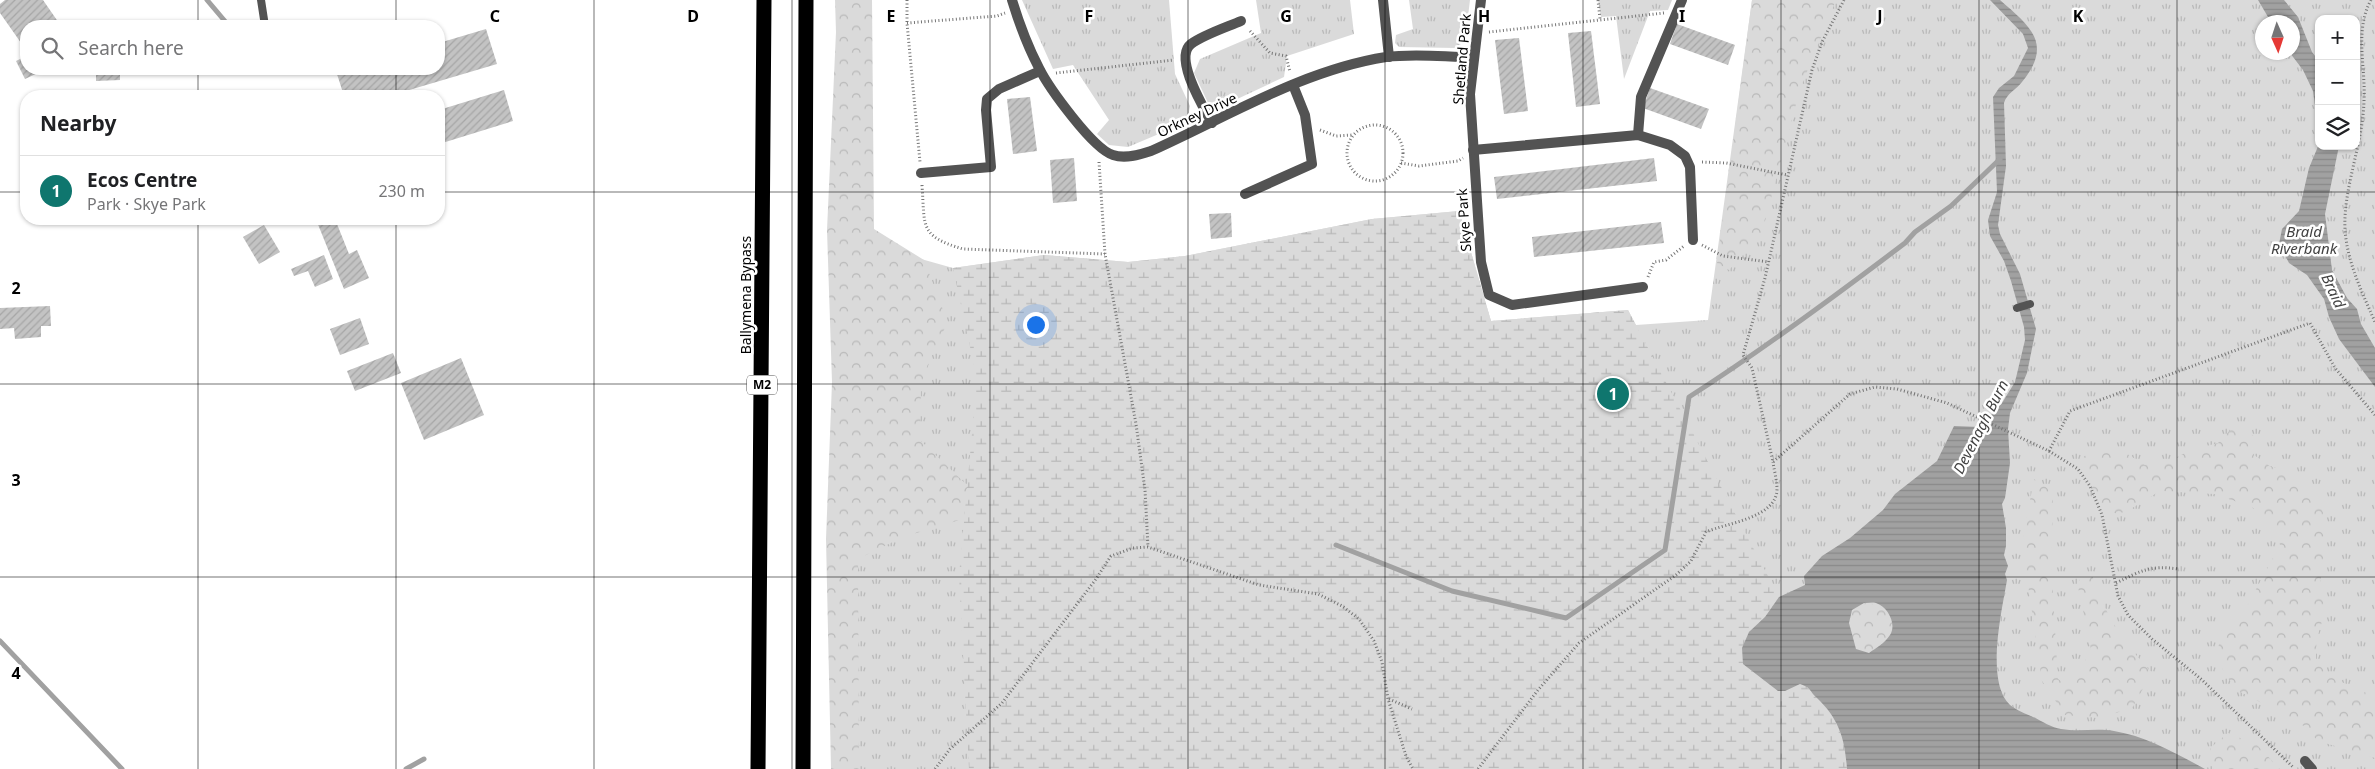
<!DOCTYPE html>
<html lang="en">
<head>
<meta charset="utf-8">
<style>
  :root { --surface:#fff; --page:#f2f2f2; --text:#202124; --muted:#757577; --line:#e0e0e0; --accent:#0f766e }
  body { margin:0; font-family:"Noto Sans",sans-serif; background:var(--page); color:var(--text) }
  .controls { position:absolute; right:15px; top:15px; display:grid; overflow:hidden; border-radius:10px; box-shadow:0 1px 4px #0004 }
  .controls button { width:45px; height:45px; display:grid; place-items:center; padding:0; border:0; border-bottom:1px solid var(--line); background:var(--surface); color:var(--text); font:25px sans-serif }
  .compass { position:absolute; left:2255px; top:15px; width:45px; height:45px; border-radius:50%; background:var(--surface); box-shadow:0 1px 4px #0004; rotate:177deg }
  .you { position:absolute; left:1035px; top:324px; width:18px; height:18px; margin:-12px; border:4px solid #fff; border-radius:50%; background:#1a73e8; box-shadow:0 0 0 8px #1a73e833 }
  .badge { display:grid; place-items:center; width:32px; height:32px; border-radius:50%; background:var(--accent); color:#fff; font-size:16px; font-weight:700 }
  .pin { position:absolute; translate:-50% -50%; border:2px solid #fff; box-shadow:0 1px 5px #0006 }
  .list { margin:0; padding:0; list-style:none }
  h2 { display:flex; justify-content:space-between; align-items:center; height:65px; margin:0; padding:0 20px; font-size:21px }
  h2 small { font-size:16px; font-weight:400; color:var(--muted) }
  .list li { display:grid; grid-template-columns:32px 1fr auto; gap:15px; align-items:center; box-sizing:border-box; height:70px; padding:0 20px; border-top:1px solid var(--line) }
  .list b { display:block; font-size:19px; white-space:nowrap }
  .list p { margin:0; font-size:16px; white-space:nowrap; color:var(--muted) }
  .list em { font-size:16px; font-style:normal; color:var(--muted) }
  .icon { flex:none; width:28px; height:28px; fill:none; stroke:currentColor; stroke-width:2; stroke-linecap:round; stroke-linejoin:round }
  .map { position:relative; flex:none; width:2375px; height:769px; overflow:hidden }
  .search { position:absolute; background:var(--surface); box-shadow:0 1px 4px #0004; left:20px; top:20px; width:425px; height:55px; display:flex; align-items:center; gap:12px; box-sizing:border-box; padding:0 18px; border-radius:20px; color:var(--muted); font-size:19px }
  .panel { position:absolute; background:var(--surface); box-shadow:0 1px 4px #0004; left:20px; top:90px; width:425px; height:135px; border-radius:20px }
  .map>svg:first-child { display:block }
  .grass { fill:url(#grass-tufts); fill-rule:evenodd }
  .forest { fill:url(#forest-crowns) }
  .wetland { fill:url(#wetland-marsh) }
  .water { fill:url(#water-rules); fill-rule:evenodd }
  .lines { fill:none; stroke-linecap:round; stroke-linejoin:round }
  .stream { stroke:#a1a1a1; stroke-width:5 }
  .building { fill:url(#building-hatch) }
  .path { stroke:#757575; stroke-width:3; stroke-dasharray:1 2.5; stroke-linecap:butt }
  .service { stroke:#535353; stroke-width:8 }
  .minor { stroke:#535353; stroke-width:10 }
  .motorway { stroke:#000; stroke-width:15 }
  .grid { fill:none; stroke:#000; stroke-width:1; stroke-opacity:0.55 }
  .labels { text-anchor:middle; stroke-width:5; stroke-linejoin:round; paint-order:stroke }
  .shield { fill:#fff; stroke:#4c4c4c; stroke-width:1 }
  .shield-label { font-size:12px; font-weight:bold; fill:#000 }
  .street-label { font-size:14px; fill:#000; stroke:#fff }
  .water-label { font-size:15px; font-style:italic; fill:#424242; stroke:#fff }
  .grid-label { font-size:16px; text-anchor:middle; font-weight:bold; fill:#000; stroke:#fff; stroke-width:5; stroke-linejoin:round; paint-order:stroke }
</style>
</head>
<body>
<div class="map">
<svg width="2375" height="769" viewBox="0 0 2375 769">
  <defs>
    <pattern id="grass-tufts" width="24" height="20" patternUnits="userSpaceOnUse" patternTransform="scale(1.25)"><rect width="24" height="20" fill="#dadada"/><path d="M3 7l-1-3M5 7V3M7 7l1-3M15 17l-1-3M17 17v-4M19 17l1-3" fill="none" stroke="#b9b9b9"/></pattern>
    <pattern id="forest-crowns" width="20" height="18" patternUnits="userSpaceOnUse" patternTransform="scale(1.25)"><rect width="20" height="18" fill="#dadada"/><path d="M2 6a3 3 0 1 1 6 0M12 15a3 3 0 1 1 6 0" fill="none" stroke="#b9b9b9"/></pattern>
    <pattern id="wetland-marsh" width="20" height="14" patternUnits="userSpaceOnUse" patternTransform="scale(1.25)"><rect width="20" height="14" fill="#dadada"/><path d="M1 5h8M5 5V1M11 12h8M15 12V8" fill="none" stroke="#b9b9b9"/></pattern>
    <pattern id="water-rules" width="6" height="5" patternUnits="userSpaceOnUse" patternTransform="scale(1.25)"><rect width="6" height="5" fill="#a1a1a1"/><path d="M0 2.5h6" fill="none" stroke="#898989"/></pattern>
    <pattern id="building-hatch" width="6" height="6" patternUnits="userSpaceOnUse" patternTransform="scale(1.25)"><rect width="6" height="6" fill="#c3c3c3"/><path d="M-1 1l2-2M0 6l6-6M5 7l2-2" fill="none" stroke="#a6a6a6"/></pattern>
  </defs>
  <rect width="100%" height="100%" fill="#fff"/>
  <g class="grass">
    <polygon points="1022,0 1169,0 1175,74 1190,106 1187,122 1128,147 1109,145 1097,134 1109,120 1073,65 1053,69"/>
    <polygon points="1256,0 1350,0 1354,34 1287,56 1284,77 1218,108 1209,105 1194,73 1200,59 1261,33"/>
    <polygon points="1409,0 1470,0 1465,41 1455,48 1399,47 1395,43 1396,35 1413,29"/>
    <polygon points="1598,0 1672,0 1668,10 1650,11 1624,79 1616,16 1601,17"/>
    <path d="M 1752,0 L 2375,0 L 2375,769 L 832,769 L 875,246 L 953,268 L 1044,255 L 1128,262 L 1185,256 L 1372,219 L 1459,211 L 1491,321 L 1628,310 L 1636,325 L 1708,320 ZM 2319,19 L 2356,19 L 2356,146 L 2319,146 ZM 2262,22 L 2292,22 L 2292,52 L 2262,52 Z"/>
  </g>
  <g class="forest">
    <polygon points="835,0 872,0 874,229 924,260 948,323 937,342 921,385 920,440 993,510 903,537 858,559 859,769 831,769 826,539 832,382 827,230 836,32"/>
    <polygon points="1752,0 1836,0 1800,89 1761,236 1729,270 1717,263"/>
    <path d="M 2233,427 L 2255,436 L 2254,455 L 2271,467 L 2288,469 L 2297,484 L 2321,505 L 2328,533 L 2319,590 C 2329,609 2323,616 2318,635 C 2316,643 2316,654 2316,662 L 2339,681 L 2361,690 L 2375,702 L 2375,758 L 2318,741 L 2304,726 L 2283,717 L 2255,699 L 2240,692 L 2225,675 L 2217,654 L 2222,629 L 2247,606 L 2280,545 L 2277,532 L 2252,507 L 2214,494 L 2160,491 L 2129,510 L 2118,514 L 2099,508 L 2079,460 L 2096,448 L 2124,452 L 2145,465 L 2169,461 L 2191,450 L 2218,443 Z"/>
    <path d="M 2034,479 L 2052,491 L 2053,507 L 2051,562 L 2058,679 L 2065,684 L 2080,671 L 2091,649 L 2077,582 L 2091,572 C 2105,615 2121,639 2152,673 L 2132,708 L 2099,718 L 2065,715 L 2042,681 L 2022,543 Z"/>
    <path d="M 1864,603 C 1881,602 1901,618 1890,635 C 1885,643 1876,648 1869,653 L 1855,649 L 1849,623 L 1852,610 Z"/>
    <polygon points="2228,733 2257,745 2280,769 2214,769 2210,748"/>
  </g>
  <path class="wetland" d="M 1459,211 L 1491,321 L 1628,310 L 1779,597 L 1765,617 L 1749,632 L 1743,664 L 1778,691 L 1785,691 L 1800,684 C 1812,688 1809,691 1817,698 C 1839,719 1845,739 1847,769 L 969,769 L 959,576 L 977,379 L 953,268 L 1044,255 L 1128,262 L 1185,256 L 1372,219 Z"/>
  <g class="water">
    <path d="M 1990,0 L 2000,0 C 2031,27 2053,44 2022,82 C 2016,90 2007,93 2004,103 L 2006,166 L 1998,225 L 2000,234 L 2020,274 L 2036,329 L 2027,373 L 2010,413 L 2008,429 L 2010,463 L 2005,498 L 2002,504 L 2006,528 L 2006,546 L 2004,555 L 2008,566 L 2005,574 L 2007,580 C 2002,610 1985,682 2010,705 C 2016,710 2026,714 2033,717 C 2042,721 2052,728 2061,729 C 2079,732 2097,728 2114,731 C 2146,736 2177,754 2205,769 L 1847,769 C 1845,739 1839,719 1817,698 C 1809,691 1812,688 1800,684 L 1785,691 L 1778,691 L 1743,664 L 1742,648 L 1749,632 L 1765,617 L 1779,597 L 1805,585 L 1804,576 L 1822,556 L 1850,538 L 1883,510 L 1895,494 L 1937,461 L 1954,426 L 1980,427 L 2002,403 L 2015,382 L 2025,340 L 2024,327 L 2011,281 L 2004,261 L 1990,236 L 1988,220 L 1997,192 L 1993,97 L 1999,88 L 2014,76 L 2028,48 L 2023,34 ZM 1864,603 C 1868,603 1872,602 1876,603 C 1888,607 1897,624 1890,635 C 1885,643 1876,648 1869,653 L 1856,649 L 1849,623 L 1852,610 Z"/>
    <polygon points="2258,0 2284,0 2298,17 2312,52 2319,61 2319,135 2313,91 2303,70 2290,53 2292,52 2292,22 2271,22"/>
    <polygon points="2319,144 2319,146 2339,146 2325,214 2332,270 2347,298 2357,309 2361,324 2375,348 2375,387 2339,339 2329,317 2324,299 2307,275 2289,263 2279,244 2282,229 2299,211 2309,168"/>
  </g>
  <g class="lines">
    <g class="stream">
      <polyline points="207,0 229,26"/>
      <path d="M 1336,545 L 1452,591 L 1566,618 L 1665,550 L 1689,397 C 1764,349 1834,297 1905,243 L 1915,232 L 1951,206 L 2000,159"/>
      <polyline points="0,641 122,769"/>
      <polyline points="406,769 424,759"/>
    </g>
  </g>
  <g class="building">
    <polygon points="5,0 43,0 61,26 26,26 26,50 0,13 0,4"/>
    <polygon points="1677,24 1735,45 1728,65 1670,44"/>
    <polygon points="486,29 497,64 389,96 344,96 337,74 354,69 439,69 439,43"/>
    <polygon points="1591,31 1600,104 1576,107 1568,33"/>
    <polygon points="1519,38 1528,111 1504,114 1495,40"/>
    <polygon points="26,56 26,69 36,69 38,73 25,79 16,61"/>
    <polygon points="96,69 120,69 120,80 96,81"/>
    <polygon points="1650,88 1709,109 1701,129 1643,108"/>
    <polygon points="504,90 513,121 439,144 439,110"/>
    <polygon points="1030,97 1037,151 1013,154 1007,99"/>
    <polygon points="1074,158 1077,201 1053,203 1050,160"/>
    <polygon points="1654,158 1657,181 1497,199 1494,177"/>
    <polygon points="1231,213 1232,237 1211,239 1209,214"/>
    <polygon points="324,219 335,219 349,254 357,250 369,278 344,289 317,222"/>
    <polygon points="1661,222 1664,243 1534,257 1532,237"/>
    <polygon points="264,225 280,252 259,264 243,237"/>
    <polygon points="324,255 333,279 315,287 308,271 294,276 291,269"/>
    <polygon points="50,306 51,326 41,326 41,337 15,339 14,328 0,329 0,308"/>
    <polygon points="360,318 369,344 340,355 330,329"/>
    <polygon points="393,353 401,373 355,391 347,371"/>
    <polygon points="461,358 484,415 424,440 401,383"/>
  </g>
  <g class="lines">
    <g class="path">
      <polyline points="907,0 907,23 920,162"/>
      <polyline points="1598,0 1600,19"/>
      <polyline points="1844,0 1822,42 1812,70 1765,278 1743,355 1752,368 1773,462 1850,394 1875,387 1897,389 1947,403 2049,451 2070,411 2310,323 2335,368 2375,415"/>
      <path d="M 2371,0 C 2354,31 2366,67 2364,101 C 2363,143 2343,189 2345,229 C 2347,262 2362,292 2375,322"/>
      <polyline points="907,23 997,16 1005,13"/>
      <polyline points="1250,31 1270,53 1286,56 1290,72"/>
      <polyline points="1489,32 1664,13"/>
      <polyline points="1056,73 1174,60"/>
      <circle cx="1375" cy="153" r="28"/>
      <polyline points="1320,130 1336,136 1353,135"/>
      <polyline points="1099,162 1105,254 1136,424 1145,490 1148,547"/>
      <polyline points="1702,162 1726,163 1787,175"/>
      <polyline points="1401,163 1419,166 1458,161 1463,158"/>
      <path d="M 922,185 C 925,227 919,236 963,249 L 1105,254"/>
      <polyline points="1702,245 1723,256 1769,262"/>
      <polyline points="1648,277 1654,262 1666,260 1684,246"/>
      <polyline points="2049,451 2078,469 2090,486 2102,515 2118,596 2128,615 2152,639 2201,679 2293,767"/>
      <path d="M 2116,583 C 2141,571 2149,565 2178,569"/>
      <polyline points="1389,699 1412,709"/>
      <polyline points="935,769 950,749 1002,703 1096,579 1111,556 1133,548 1148,547 1259,585 1318,594 1342,606 1359,619 1374,641 1382,662 1388,699 1406,756 1413,769"/>
      <path d="M 1478,769 L 1538,690 L 1579,643 L 1676,575 L 1691,561 L 1706,532 C 1726,523 1777,518 1777,489 C 1777,480 1774,470 1773,462"/>
    </g>
    <g class="service">
      <polyline points="261,0 265,26"/>
      <polyline points="2017,308 2030,304"/>
    </g>
    <g class="minor">
      <path d="M 1012,0 C 1019,23 1028,47 1039,68 C 1049,88 1093,149 1113,155 C 1125,159 1139,155 1151,151 C 1227,117 1303,70 1386,57 C 1414,53 1446,57 1474,57"/>
      <polyline points="1383,0 1389,57"/>
      <polyline points="1481,0 1470,94 1481,262 1489,295 1512,305 1643,287"/>
      <path d="M 1212,123 C 1204,108 1173,58 1191,44 C 1203,35 1227,27 1241,21"/>
      <polyline points="1638,135 1641,97 1682,0"/>
      <polyline points="1473,150 1638,135 1670,145 1685,156 1690,167 1693,240"/>
      <polyline points="921,173 991,167 986,110 987,99 999,89 1040,71"/>
      <polyline points="1245,194 1312,164 1305,115 1293,85"/>
      <polyline points="2305,761 2312,769"/>
    </g>
    <g class="motorway">
      <polyline points="758,769 764,0"/>
      <polyline points="803,769 806,0"/>
    </g>
  </g>
  <path class="grid" d="M 198,0 L 198,26M 396,0 L 396,26M 594,0 L 594,769M 792,0 L 792,769M 990,0 L 990,769M 1188,0 L 1188,769M 1385,0 L 1385,769M 1583,0 L 1583,769M 1781,0 L 1781,769M 1979,0 L 1979,769M 2177,0 L 2177,769M 198,69 L 198,96M 396,69 L 396,96M 0,192 L 26,192M 439,192 L 2375,192M 198,219 L 198,769M 396,219 L 396,769M 0,384 L 2375,384M 0,577 L 2375,577"/>
  <g class="labels">
    <rect class="shield" x="747" y="375.5" width="30" height="19" rx="4"/>
    <g class="shield-label">
      <text x="762" y="389">M2</text>
    </g>
    <g class="street-label">
      <text transform="translate(1462 59) rotate(-85)" y="5">Shetland Park</text>
      <text transform="translate(1197 115) rotate(-25)" y="5">Orkney Drive</text>
      <text transform="translate(1464 220) rotate(-94)" y="5">Skye Park</text>
      <text transform="translate(746 295) rotate(-90)" y="5">Ballymena Bypass</text>
    </g>
    <g class="water-label">
      <text x="2304" y="237">Braid<tspan x="2304" dy="17">Riverbank</tspan></text>
      <text transform="translate(2333 291) rotate(65)" y="5">Braid</text>
      <text transform="translate(1981 427) rotate(-63)" y="5">Devenagh Burn</text>
    </g>
  </g>
  <g class="grid-label">
    <text x="495" y="22">C</text>
    <text x="693" y="22">D</text>
    <text x="891" y="22">E</text>
    <text x="1089" y="22">F</text>
    <text x="1286" y="22">G</text>
    <text x="1484" y="22">H</text>
    <text x="1682" y="22">I</text>
    <text x="1880" y="22">J</text>
    <text x="2078" y="22">K</text>
    <text x="16" y="294">2</text>
    <text x="16" y="486">3</text>
    <text x="16" y="679">4</text>
  </g>
</svg>
<div class="controls">
<button>+</button>
<button>−</button>
<button><svg class="icon" aria-label="layers" viewBox="0 0 24 24"><path d="M12 4l9 5-9 5-9-5zM3 14l9 5 9-5"/></svg></button>
</div>
<svg class="compass" viewBox="-18 -18 36 36"><path d="M0-13l5 13h-10z" fill="#e53935"/><path d="M0 13l5-13h-10z" fill="#757577"/></svg>
<div class="you"></div>
<div class="pin badge" style="left:1613px;top:394px">1</div>
<div class="search"><svg class="icon" aria-label="search" viewBox="0 0 24 24"><circle cx="10" cy="10" r="6"/><path d="M15 15l6 6"/></svg>Search here</div>
<section class="panel">
<h2>Nearby<small></small></h2>
<ul class="list">
<li><span class="badge">1</span><div><b>Ecos Centre</b><p>Park · Skye Park</p></div><em>230 m</em></li>
</ul>
</section>
</div>
</body>
</html>
